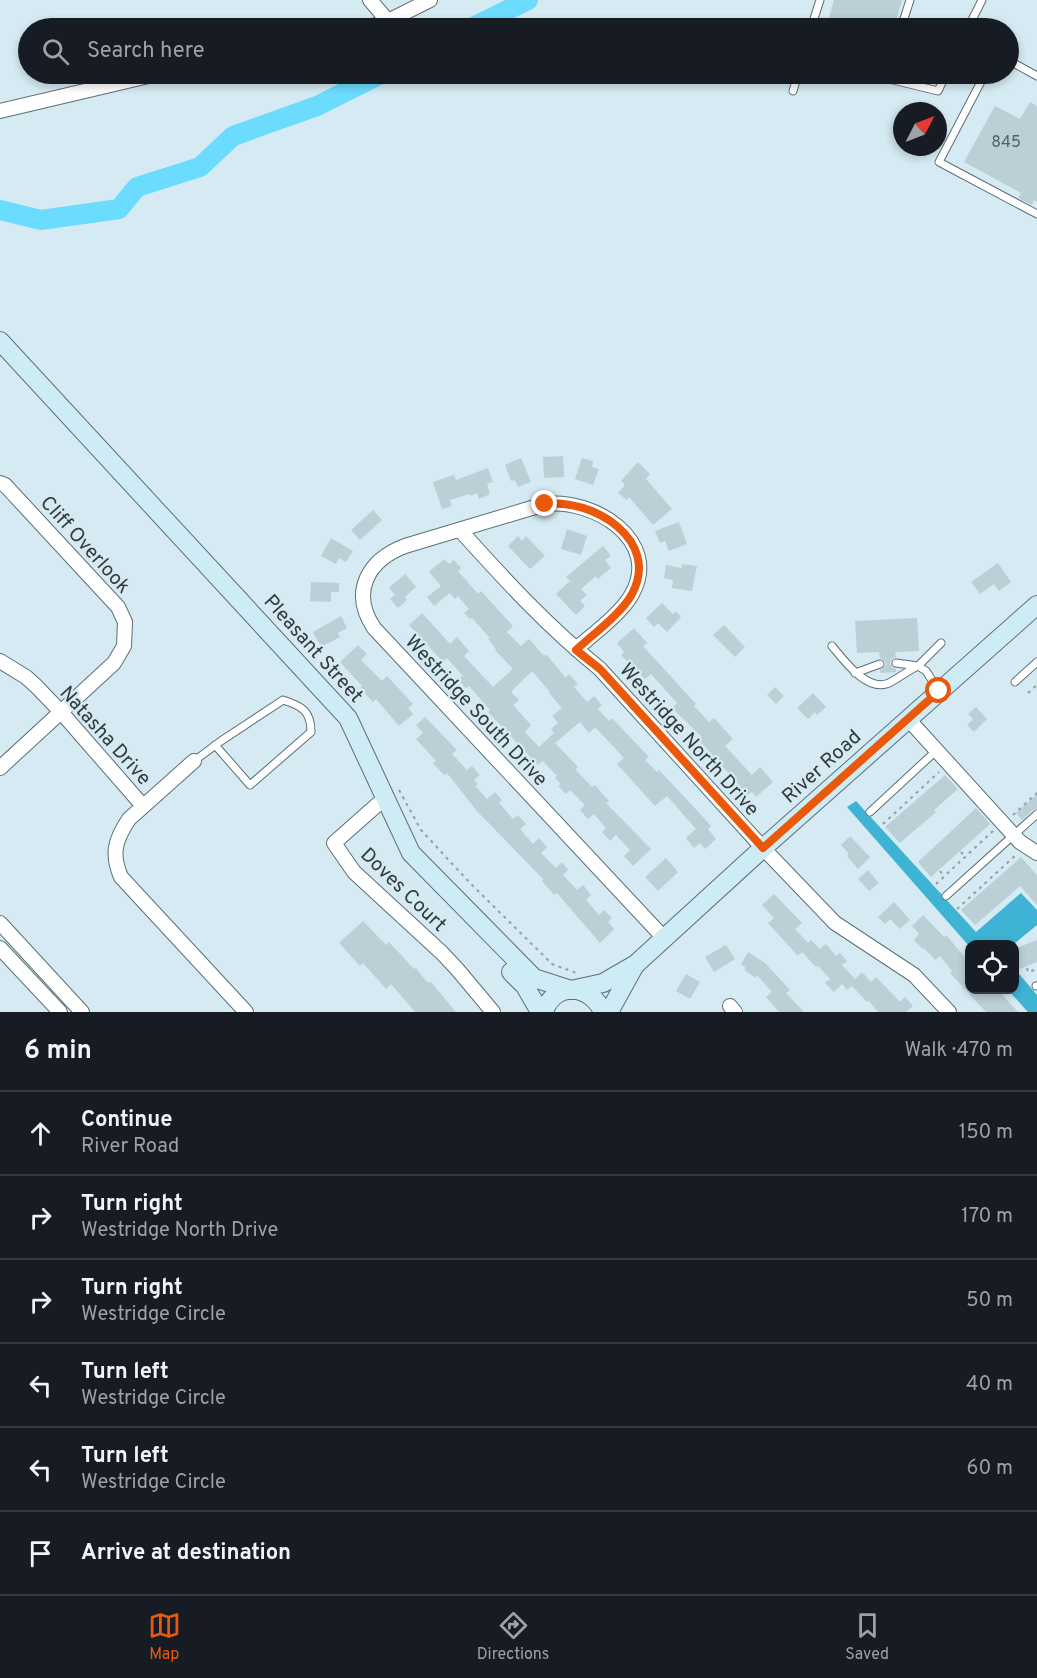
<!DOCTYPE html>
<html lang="en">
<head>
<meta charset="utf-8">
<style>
  :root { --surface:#171b24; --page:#242831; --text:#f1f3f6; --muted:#9ea1a6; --line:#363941; --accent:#ea580c }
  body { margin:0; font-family:Overpass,sans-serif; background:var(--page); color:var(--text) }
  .controls { position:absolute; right:18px; bottom:18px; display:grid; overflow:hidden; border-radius:12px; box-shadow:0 3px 9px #0003 }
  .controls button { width:54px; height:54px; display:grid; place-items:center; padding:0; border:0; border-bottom:2px solid var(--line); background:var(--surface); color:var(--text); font:30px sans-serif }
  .compass { position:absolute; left:893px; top:102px; width:54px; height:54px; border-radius:50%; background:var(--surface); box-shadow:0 3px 9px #0003; rotate:48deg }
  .stop { position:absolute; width:18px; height:18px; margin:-14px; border:4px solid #ea580c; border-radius:50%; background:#fff }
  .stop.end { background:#ea580c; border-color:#fff; box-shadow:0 2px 6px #0008 }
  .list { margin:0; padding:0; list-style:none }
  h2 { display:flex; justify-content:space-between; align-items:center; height:78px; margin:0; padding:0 24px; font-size:26px }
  h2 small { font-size:20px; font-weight:400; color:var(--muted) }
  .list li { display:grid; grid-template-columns:39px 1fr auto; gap:18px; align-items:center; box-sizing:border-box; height:84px; padding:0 24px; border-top:2px solid var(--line) }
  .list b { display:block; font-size:22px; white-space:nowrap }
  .list p { margin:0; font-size:20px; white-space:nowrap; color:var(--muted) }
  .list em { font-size:20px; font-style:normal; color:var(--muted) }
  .icon { flex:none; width:33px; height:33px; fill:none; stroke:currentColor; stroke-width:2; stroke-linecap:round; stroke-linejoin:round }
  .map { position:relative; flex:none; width:1037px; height:1012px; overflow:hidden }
  .search { position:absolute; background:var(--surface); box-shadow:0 3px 9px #0003; left:18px; right:18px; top:18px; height:66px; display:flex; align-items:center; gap:15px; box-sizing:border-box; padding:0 21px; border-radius:33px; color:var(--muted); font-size:22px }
  .sheet { height:582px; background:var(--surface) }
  nav { display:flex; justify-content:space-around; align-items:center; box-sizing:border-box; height:84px; border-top:2px solid var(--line); background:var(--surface); font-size:16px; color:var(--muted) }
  nav a { display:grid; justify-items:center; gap:3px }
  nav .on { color:var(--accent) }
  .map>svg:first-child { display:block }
  .forest { fill:#3eb3d4 }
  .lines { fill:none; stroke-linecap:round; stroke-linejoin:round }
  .river { stroke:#6cdcfe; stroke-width:20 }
  .building { fill:#bacfd6; fill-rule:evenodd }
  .service-casing { stroke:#5c6f75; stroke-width:9 }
  .minor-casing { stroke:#5c6f75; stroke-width:16 }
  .secondary-casing { stroke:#5c6f75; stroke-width:20 }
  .path { stroke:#8f9fa5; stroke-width:2; stroke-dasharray:3 4.5; stroke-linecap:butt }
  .service { stroke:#fff; stroke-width:7 }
  .minor { stroke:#fff; stroke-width:14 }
  .secondary { stroke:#ceecf6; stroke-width:18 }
  .route { stroke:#ea580c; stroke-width:8 }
  .labels { text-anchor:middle; stroke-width:4.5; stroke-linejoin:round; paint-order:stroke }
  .number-label { font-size:16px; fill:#546064 }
  .street-label { font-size:20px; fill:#323b3e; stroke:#d5eaf2 }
</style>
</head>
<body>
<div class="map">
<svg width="1037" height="1012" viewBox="0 0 1037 1012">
  <rect width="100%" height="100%" fill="#d5eaf2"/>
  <g class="forest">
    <polygon points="856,801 976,932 1021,893 1037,910 1037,925 1014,944 970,945 969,946 847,807"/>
    <polygon points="1015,969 1037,995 1037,1012 1028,1012 1008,990 1014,990"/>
  </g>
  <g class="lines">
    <g class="river">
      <polyline points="471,28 528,0"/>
      <polyline points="0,210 41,220 119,209 137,187 200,167 233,136 317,106 381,74"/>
    </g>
  </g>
  <g class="building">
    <polygon points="834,0 902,0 894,28 826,28"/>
    <polygon points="1030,102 1037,106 1037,202 1034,200 1032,205 1018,198 1021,193 964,162 995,106 1020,119"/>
    <polygon points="563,456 564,477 544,478 543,457"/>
    <polygon points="521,458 531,482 518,487 515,480 511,481 505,465"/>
    <polygon points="582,458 593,461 592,467 599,469 593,485 575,479"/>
    <polygon points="638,462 650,474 646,479 672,509 653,525 629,497 627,500 618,493 625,485 621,481"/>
    <polygon points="488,468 493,482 487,484 490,494 479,499 477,493 470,496 469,494 450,500 452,506 442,509 433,482 454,475 456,480"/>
    <polygon points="373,510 382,520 360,540 351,530"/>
    <polygon points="679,522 687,544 669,551 665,541 660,543 655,531"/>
    <polygon points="567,529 587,536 581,555 561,549"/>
    <polygon points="518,536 522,541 526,536 545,556 530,569 508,546"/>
    <polygon points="331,538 353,551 346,562 339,558 336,564 321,556"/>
    <polygon points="603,546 611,556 605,560 611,568 598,579 596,576 581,589 587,595 580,601 585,606 576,615 556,594 570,581 566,577"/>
    <path d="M 444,559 L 449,564 L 454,560 L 461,568 L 458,571 L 478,594 L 481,591 L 513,626 L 507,632 L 521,646 L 529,639 L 544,656 L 546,654 L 566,678 L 569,674 L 578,684 L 574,687 L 587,702 L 594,696 L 602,705 L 598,709 L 609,721 L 612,718 L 649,757 L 645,760 L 657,772 L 659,770 L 703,817 L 711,826 L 708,829 L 716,839 L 705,849 L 700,843 L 694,848 L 686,838 L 696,829 L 667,796 L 655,806 L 617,764 L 624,758 L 595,727 L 589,733 L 580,722 L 555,743 L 578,767 L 575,769 L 592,787 L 595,785 L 609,801 L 606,803 L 651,849 L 633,866 L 624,856 L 630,850 L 616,835 L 610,841 L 602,832 L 606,828 L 594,814 L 588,819 L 580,810 L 585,805 L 570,790 L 566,794 L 558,786 L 561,784 L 555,778 L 557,776 L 543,761 L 538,765 L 488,712 L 490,710 L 469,686 L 466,688 L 458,680 L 463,676 L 447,658 L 443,662 L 409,625 L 422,613 L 450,644 L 457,637 L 469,651 L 464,656 L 493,687 L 513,669 L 495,650 L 496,649 L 488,639 L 490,638 L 472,618 L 470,619 L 464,613 L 469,609 L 458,596 L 455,599 L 450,593 L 434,606 L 427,597 L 441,586 L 429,572 ZM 532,671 L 550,692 L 549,693 L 562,708 L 552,716 L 558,723 L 551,729 L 554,733 L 539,747 L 525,732 L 531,725 L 513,705 L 519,700 L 511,692 Z"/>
    <polygon points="998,563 1011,582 999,591 994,584 980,594 971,582"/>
    <polygon points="682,564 697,566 692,591 672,588 673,580 664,578 666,565 682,568"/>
    <polygon points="405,574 416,587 405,597 407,600 398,608 390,599 395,595 389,588"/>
    <polygon points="311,582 339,583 339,592 331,592 331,602 310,601"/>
    <polygon points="662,603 673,614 676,611 681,617 667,632 658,623 654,627 646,618"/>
    <polygon points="341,616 347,628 338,633 340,637 321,647 313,632"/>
    <polygon points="917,618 919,651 895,652 896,657 892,659 890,663 892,667 896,669 896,672 880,673 880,670 884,668 886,664 884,660 880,658 879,652 857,653 855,621"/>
    <polygon points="724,625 745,647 735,657 713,635"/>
    <polygon points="634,628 647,643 643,646 696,704 694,706 709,722 714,718 733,739 725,746 752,775 760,767 773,782 756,797 752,792 748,795 698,739 701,736 672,708 677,703 651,674 645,679 621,655 624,652 617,643"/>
    <polygon points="358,645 367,654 361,660 382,681 387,676 413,704 408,708 413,714 399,726 376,699 373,702 360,688 362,686 340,662"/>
    <polygon points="775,687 784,696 776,704 767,695"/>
    <polygon points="813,693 826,707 817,715 815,712 808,719 797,708"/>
    <polygon points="976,707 987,719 974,732 967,725 973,719 968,714"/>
    <polygon points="425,717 457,750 452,754 467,770 472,766 480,775 474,780 478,784 475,786 487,799 495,792 502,800 499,803 513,819 518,815 526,824 520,829 533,844 539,838 547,847 541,853 556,868 562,862 568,870 563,875 577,890 583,885 591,895 586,900 599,915 604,910 612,918 608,922 614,929 600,943 557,893 554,895 542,881 543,879 476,810 447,773 444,775 433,763 436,761 416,739 423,733 416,725"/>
    <polygon points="945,775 958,789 934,810 936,812 900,843 885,827"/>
    <polygon points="1037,794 1037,808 1033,810 1022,820 1016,813"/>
    <polygon points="976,808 990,824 931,877 918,862"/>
    <polygon points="850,836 870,857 858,869 847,856 849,854 841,845"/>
    <polygon points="1021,857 1037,875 1037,905 1020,886 975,925 961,910"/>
    <polygon points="666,858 678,872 658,891 645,877"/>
    <polygon points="868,870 879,883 869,891 858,879"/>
    <polygon points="774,894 802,923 795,929 808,943 811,940 820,949 826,944 836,956 840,953 847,961 842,965 855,979 862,972 871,982 876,977 900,1002 905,997 913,1006 906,1012 878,1012 868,1000 867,1002 852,986 847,990 842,984 834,992 825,983 830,979 818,966 816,967 802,952 798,956 768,923 774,918 762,905"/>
    <polygon points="894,902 910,920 900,929 890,919 885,924 878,917"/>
    <polygon points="923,915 944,937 946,935 969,962 969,990 998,990 1018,1012 986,1012 950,973 952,971 940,956 935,960 924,948 923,949 914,940 919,934 912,926"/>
    <polygon points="363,921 386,945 389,942 414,969 416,968 426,981 429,983 431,982 456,1012 415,1012 391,984 386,989 363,963 360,966 339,943"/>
    <polygon points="1037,940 1037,962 1017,970 1014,963 1014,949"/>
    <polygon points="726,945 735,959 714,972 705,957"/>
    <polygon points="748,952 765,963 790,990 786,993 804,1012 779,1012 766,997 772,992 757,975 756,978 744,970 746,968 741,964"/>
    <polygon points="686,974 700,982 690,999 676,991"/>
  </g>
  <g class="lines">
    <g class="service-casing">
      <g id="service">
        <polyline points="811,28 820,0"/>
        <polyline points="901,28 910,0"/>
        <polyline points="968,28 982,0"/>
        <polyline points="1008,60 1037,76"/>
        <polyline points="868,74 885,78 886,76"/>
        <polyline points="985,74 939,162 1037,214"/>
        <polyline points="885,78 938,91 946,74"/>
        <polyline points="793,91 798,74"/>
        <path d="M 832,646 C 843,659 867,693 889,683 C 899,678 907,671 918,666 L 926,671 L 939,691"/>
        <polyline points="896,663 918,666 941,643"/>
        <polyline points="855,673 880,664"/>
        <polyline points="1015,682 1037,662"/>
        <path d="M 194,761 L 221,741 L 283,700 C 302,706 311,711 311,732 L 250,785 L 215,745"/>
        <polyline points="870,812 937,750"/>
        <polyline points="946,896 1037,814"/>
        <polyline points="1036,986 1037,986"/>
      </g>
    </g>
    <g class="minor-casing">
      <g id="minor">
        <polyline points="370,0 388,21"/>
        <polyline points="366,28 388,21 430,0"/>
        <polyline points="0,111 157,74"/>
        <polyline points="0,483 5,485 118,607 125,622 124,646 114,663 0,768"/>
        <path d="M 460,530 C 504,579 548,627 600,669 L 763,848 L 835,923 L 914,975 L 949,1012"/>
        <path d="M 576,649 C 592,635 622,613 632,594 C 662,540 593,498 545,504 L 405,546 C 368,560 350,592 374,628 L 663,937"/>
        <polyline points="0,661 26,677 36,686 61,712 143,806"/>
        <polyline points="908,719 1020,842 1037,853"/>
        <path d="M 194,761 L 129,819 C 115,840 111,854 121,877 L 246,1012"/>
        <polyline points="387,802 378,804 334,843 354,872 442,953 457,969 493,1012"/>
        <polyline points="0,923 82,1012"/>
        <polyline points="0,948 60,1012"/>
        <polyline points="730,1006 735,1012"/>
      </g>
    </g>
    <g class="secondary-casing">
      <g id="secondary">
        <polyline points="0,341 348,718 411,853 534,978 571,990 603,983 636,964 763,848 1037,605"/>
        <polyline points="511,972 525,986 540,1012"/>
        <path d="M 544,1012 C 554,981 591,984 603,1012"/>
        <polyline points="609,1012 635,965"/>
      </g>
    </g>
    <g class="path">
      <polyline points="1028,693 1037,685"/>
      <polyline points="399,790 421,830 470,883 552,964 579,974"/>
      <polyline points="1013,815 1037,793"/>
      <polyline points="883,824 939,772"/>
      <polyline points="961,852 965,857"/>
      <polyline points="940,871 944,876"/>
      <polyline points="936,884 993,831"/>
      <polyline points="957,909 1017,854"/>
      <polyline points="1027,968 1028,972 1037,969"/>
    </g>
    <use href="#service" class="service"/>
    <use href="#minor" class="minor"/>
    <use href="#secondary" class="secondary"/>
  </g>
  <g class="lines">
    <path class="route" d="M 545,504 C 593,498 661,540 632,594 C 622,613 592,635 576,650 L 600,669 L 763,848 L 939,691"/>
  </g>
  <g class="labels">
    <g class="number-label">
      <text x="1006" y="147">845</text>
    </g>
    <g class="street-label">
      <text transform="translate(86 544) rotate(48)" y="7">Cliff Overlook</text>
      <text transform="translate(314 648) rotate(48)" y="7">Pleasant Street</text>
      <text transform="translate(477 710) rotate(47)" y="7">Westridge South Drive</text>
      <text transform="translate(106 735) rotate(48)" y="7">Natasha Drive</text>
      <text transform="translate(690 739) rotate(48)" y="7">Westridge North Drive</text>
      <text transform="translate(821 766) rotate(-42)" y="7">River Road</text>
      <text transform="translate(404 889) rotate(44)" y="7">Doves Court</text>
    </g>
  </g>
</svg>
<div class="controls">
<button><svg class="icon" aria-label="locate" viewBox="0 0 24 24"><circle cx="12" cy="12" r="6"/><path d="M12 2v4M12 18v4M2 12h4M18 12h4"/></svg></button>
</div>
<svg class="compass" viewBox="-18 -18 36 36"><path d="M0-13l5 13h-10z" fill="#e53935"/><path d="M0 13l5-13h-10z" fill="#9ea1a6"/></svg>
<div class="stop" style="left:939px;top:691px"></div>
<div class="stop end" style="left:545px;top:504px"></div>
<div class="search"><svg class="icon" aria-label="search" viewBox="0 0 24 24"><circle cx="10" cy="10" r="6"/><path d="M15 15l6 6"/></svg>Search here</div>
</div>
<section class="sheet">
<h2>6 min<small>Walk · 470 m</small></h2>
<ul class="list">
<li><svg class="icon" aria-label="ahead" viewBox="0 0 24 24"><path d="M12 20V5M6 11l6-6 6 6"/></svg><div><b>Continue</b><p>River Road</p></div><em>150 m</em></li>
<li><svg class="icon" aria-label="right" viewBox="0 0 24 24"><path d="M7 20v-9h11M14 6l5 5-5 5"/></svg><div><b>Turn right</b><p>Westridge North Drive</p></div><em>170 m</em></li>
<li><svg class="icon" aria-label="right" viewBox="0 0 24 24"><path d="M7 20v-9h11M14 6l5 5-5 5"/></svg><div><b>Turn right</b><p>Westridge Circle</p></div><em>50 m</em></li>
<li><svg class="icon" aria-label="left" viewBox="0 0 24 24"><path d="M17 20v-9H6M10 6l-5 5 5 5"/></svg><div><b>Turn left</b><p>Westridge Circle</p></div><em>40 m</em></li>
<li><svg class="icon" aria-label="left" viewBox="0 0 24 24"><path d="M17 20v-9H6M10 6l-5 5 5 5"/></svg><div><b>Turn left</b><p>Westridge Circle</p></div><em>60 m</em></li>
<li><svg class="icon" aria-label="arrive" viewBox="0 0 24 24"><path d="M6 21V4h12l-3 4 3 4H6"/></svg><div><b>Arrive at destination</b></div></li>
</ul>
</section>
<nav>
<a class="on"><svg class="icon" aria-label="map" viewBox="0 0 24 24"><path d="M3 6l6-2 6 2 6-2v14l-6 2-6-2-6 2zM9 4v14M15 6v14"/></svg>Map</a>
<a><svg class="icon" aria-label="directions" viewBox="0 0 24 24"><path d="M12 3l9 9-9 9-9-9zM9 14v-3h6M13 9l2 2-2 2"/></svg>Directions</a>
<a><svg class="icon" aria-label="saved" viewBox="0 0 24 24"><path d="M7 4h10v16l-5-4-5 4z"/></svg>Saved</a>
</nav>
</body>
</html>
